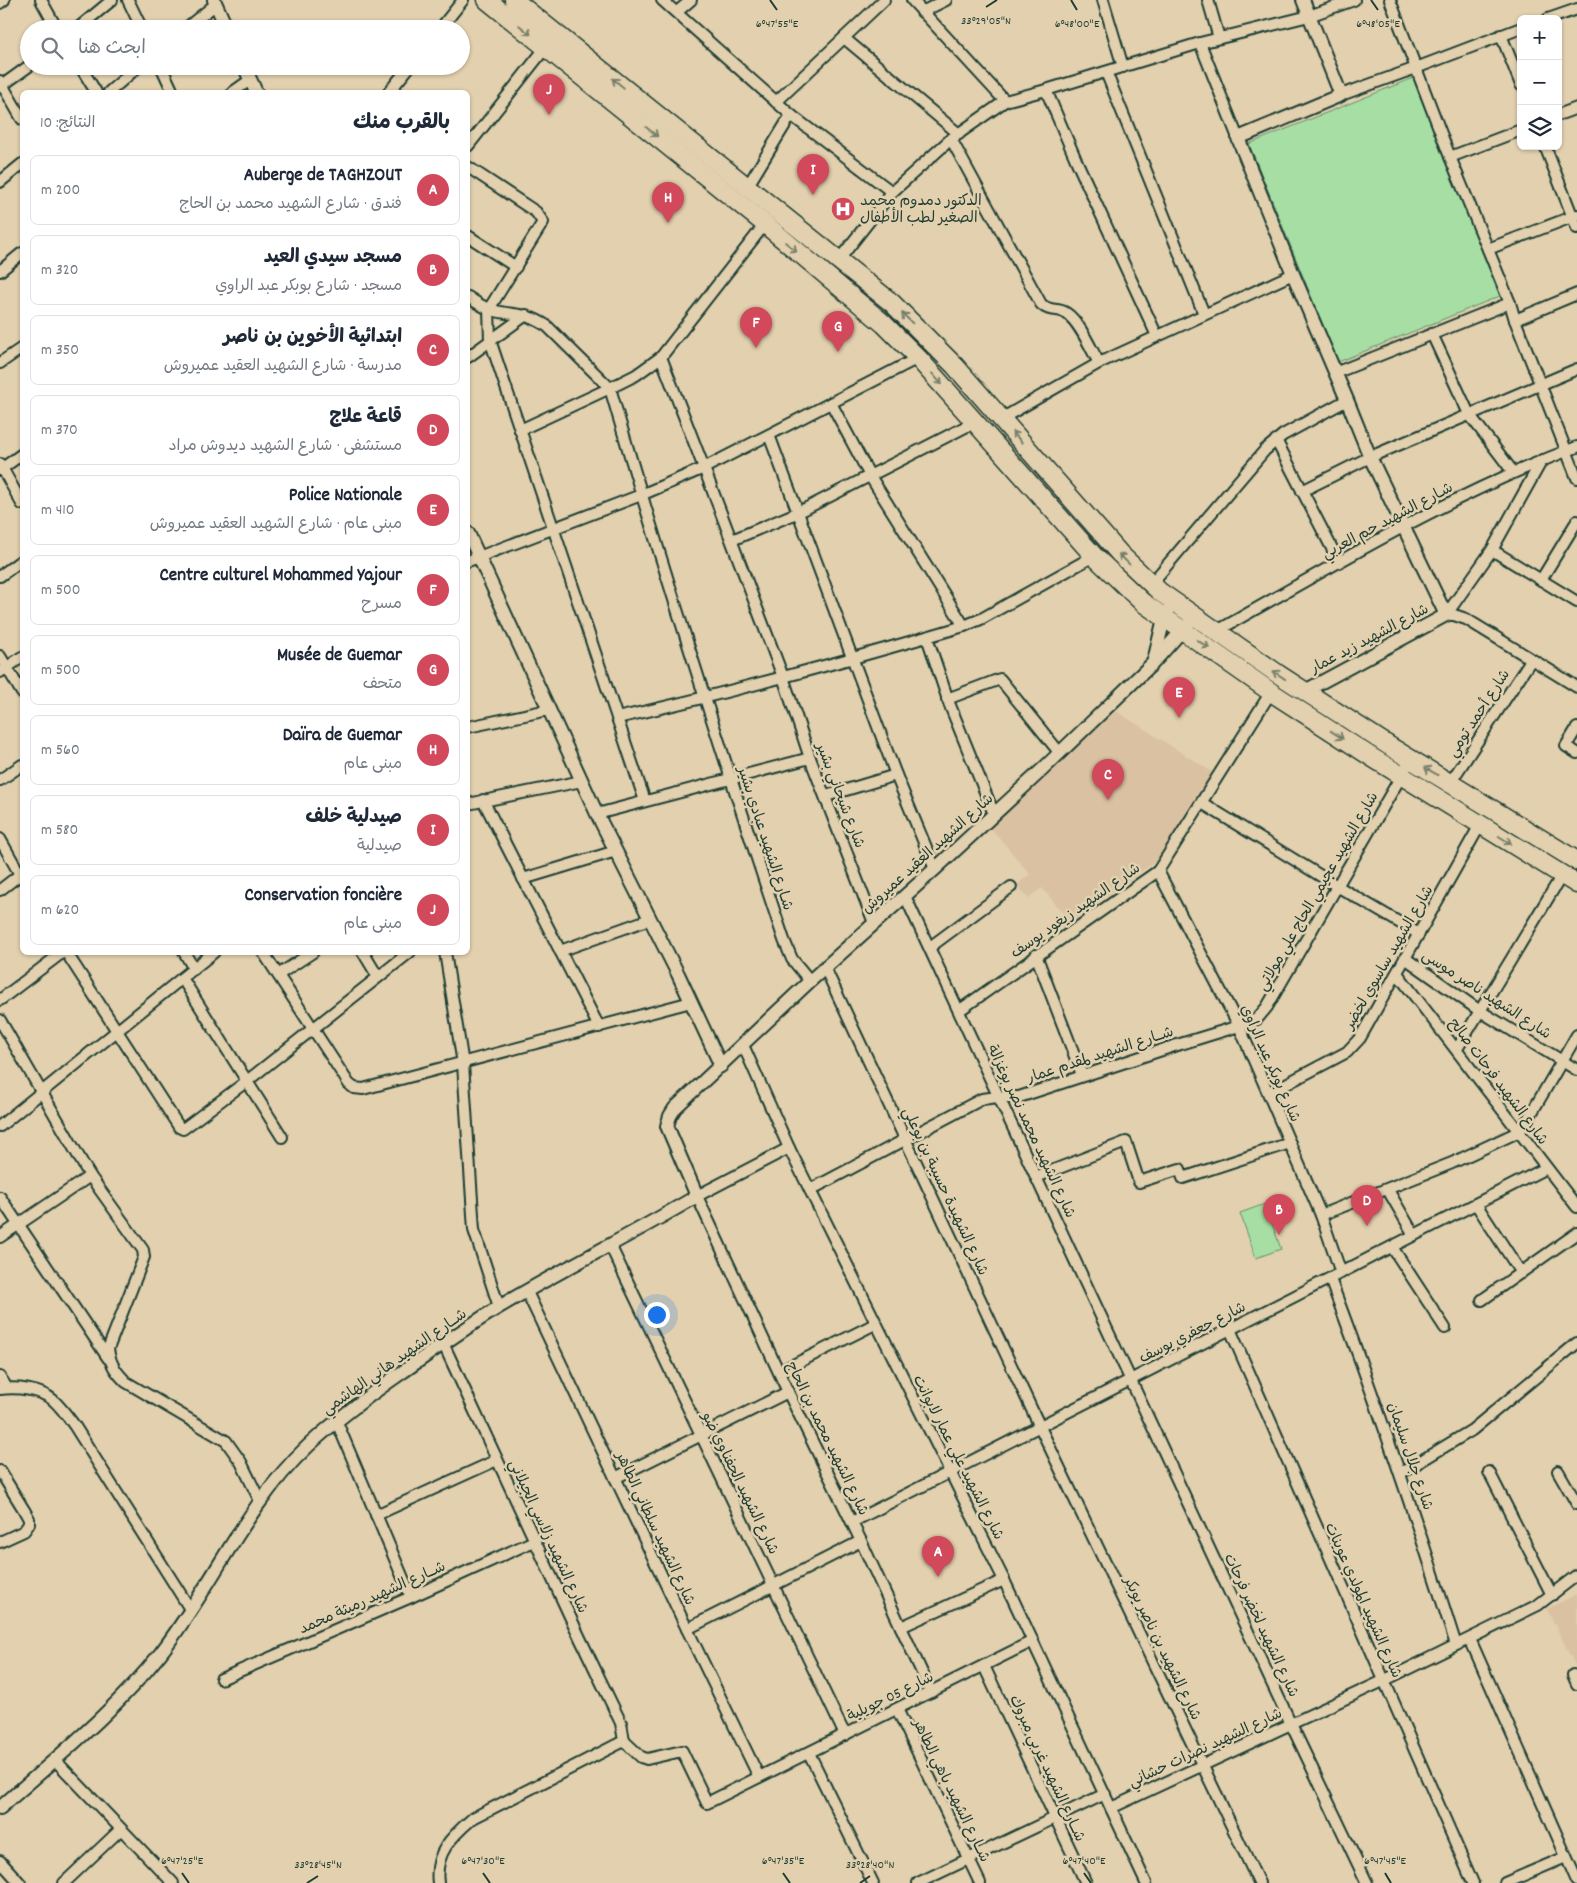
<!DOCTYPE html>
<html lang="ar">
<head>
<meta charset="utf-8">
<style>
  :root { --surface:#fff; --page:#f6f6f7; --text:#1f2937; --muted:#747a83; --line:#e0e1e3; --accent:#d1495b }
  body { margin:0; font-family:Dekko,"Playpen Sans Arabic",sans-serif; background:var(--page); color:var(--text); direction:rtl }
  .controls { position:absolute; right:15px; top:15px; display:grid; overflow:hidden; border-radius:8px; box-shadow:0 1px 4px #0004 }
  .controls button { width:45px; height:45px; display:grid; place-items:center; padding:0; border:0; border-bottom:1px solid var(--line); background:var(--surface); color:var(--text); font:25px sans-serif }
  .you { position:absolute; left:656px; top:1314px; width:18px; height:18px; margin:-12px; border:4px solid #fff; border-radius:50%; background:#1a73e8; box-shadow:0 0 0 8px #1a73e833 }
  .badge { display:grid; place-items:center; width:32px; height:32px; border-radius:50%; background:var(--accent); color:#fff; font-size:16px; font-weight:700 }
  .pin { position:absolute; translate:-50% -41px; filter:drop-shadow(0 1px 2px #0008) }
  .pin::after { content:''; position:absolute; top:26px; width:18px; height:15px; background:inherit; clip-path:polygon(0 0,100% 0,50% 100%) }
  .list { margin:0; padding:0; list-style:none }
  h2 { display:flex; justify-content:space-between; align-items:center; height:65px; margin:0; padding:0 20px; font-size:21px }
  h2 small { font-size:16px; font-weight:400; color:var(--muted) }
  .list li { display:grid; grid-template-columns:32px 1fr auto; gap:15px; align-items:center; box-sizing:border-box; height:70px; margin:0 10px 10px; padding:0 10px; border:1px solid var(--line); border-radius:8px }
  .list b { display:block; font-size:19px; white-space:nowrap }
  .list p { margin:0; font-size:16px; white-space:nowrap; color:var(--muted) }
  .list em { font-size:16px; font-style:normal; color:var(--muted) }
  .icon { flex:none; width:28px; height:28px; fill:none; stroke:currentColor; stroke-width:2; stroke-linecap:round; stroke-linejoin:round }
  .map { position:relative; flex:none; width:1577px; height:1883px; overflow:hidden; direction:ltr }
  .search { position:absolute; background:var(--surface); box-shadow:0 1px 4px #0004; left:20px; top:20px; width:450px; height:55px; display:flex; align-items:center; gap:12px; box-sizing:border-box; padding:0 18px; border-radius:28px; color:var(--muted); font-size:19px }
  .panel { position:absolute; background:var(--surface); box-shadow:0 1px 4px #0004; left:20px; top:90px; width:450px; height:865px; border-radius:8px; direction:rtl }
  .map>svg:first-child { display:block }
  .built { fill:#dac1a1 }
  .green { fill:#a6dea3; stroke:#628e6c }
  .lines { fill:none; stroke-linecap:round; stroke-linejoin:round }
  .minor-casing { stroke:#1f3d34; stroke-width:14 }
  .tertiary-casing { stroke:#1f3d34; stroke-width:16 }
  .trunk-casing { stroke:#1f3d34; stroke-width:21 }
  .minor { stroke:#e2d0ae; stroke-width:10 }
  .tertiary { stroke:#e2d0ae; stroke-width:12 }
  .trunk { stroke:#e2d0ae; stroke-width:18 }
  .oneway { stroke:#777f6b }
  .ticks { fill:none; stroke:#1f3d34; stroke-width:2 }
  .labels { text-anchor:middle; stroke-width:5; stroke-linejoin:round; paint-order:stroke }
  .poi-label { font-size:15px; fill:#1f3d34; stroke:#e2d0ae; text-anchor:start }
  .street-label { font-size:15px; fill:#1f3d34; stroke:#e2d0ae }
  .ticks-label { font-size:12px; text-anchor:middle; fill:#1f3d34; stroke:#e2d0ae; stroke-width:5; stroke-linejoin:round; paint-order:stroke }
</style>
</head>
<body>
<div class="map">
<svg width="1577" height="1883" viewBox="0 0 1577 1883">
  <rect width="100%" height="100%" fill="#e2d0ae"/>
  <filter id="ink" filterUnits="userSpaceOnUse"><feTurbulence type="fractalNoise" baseFrequency=".02" numOctaves="2"/><feDisplacementMap in="SourceGraphic" scale="10" xChannelSelector="R" yChannelSelector="G"/><feConvolveMatrix kernelMatrix="1 2 1 2 8 2 1 2 1" color-interpolation-filters="sRGB"/></filter>
  <g filter="url(#ink)">
    <g class="built">
      <polygon points="1116,711 1212,772 1159,859 1070,921 1042,888 1028,898 1017,885 1030,874 991,828"/>
      <polygon points="1577,1594 1577,1669 1547,1609"/>
    </g>
    <g class="green">
      <polygon points="1413,78 1500,296 1338,362 1249,144"/>
      <polygon points="1265,1204 1281,1249 1256,1258 1240,1213"/>
    </g>
    <g class="lines">
      <g class="minor-casing">
        <g id="minor">
          <polyline points="41,0 57,29"/>
          <polyline points="128,0 142,29"/>
          <polyline points="662,0 791,115 892,192"/>
          <polyline points="912,0 1005,101"/>
          <polyline points="1103,0 1123,67"/>
          <polyline points="1208,0 1219,38"/>
          <polyline points="1390,0 1450,157 1510,303 1515,320 1577,478"/>
          <polyline points="0,3 4,0"/>
          <polyline points="677,12 691,0"/>
          <polyline points="922,12 946,0"/>
          <polyline points="1548,19 1577,9"/>
          <polyline points="77,29 112,0"/>
          <polyline points="185,29 216,4"/>
          <polyline points="440,29 463,0"/>
          <polyline points="1501,35 1521,85"/>
          <polyline points="844,38 959,134"/>
          <polyline points="1200,43 1238,138"/>
          <polyline points="80,66 96,92"/>
          <polyline points="161,66 173,92"/>
          <polyline points="1106,72 1204,314"/>
          <polyline points="0,81 22,119"/>
          <polyline points="0,87 29,66"/>
          <polyline points="1046,90 1076,160 1157,336"/>
          <polyline points="109,92 139,66"/>
          <polyline points="233,92 250,80"/>
          <polyline points="389,92 410,66"/>
          <polyline points="1341,95 1416,68 1521,28"/>
          <polyline points="776,102 884,0"/>
          <polyline points="1558,115 1577,108"/>
          <path d="M 951,139 L 1041,304 C 1050,313 1057,307 1066,313 C 1079,321 1091,349 1099,363"/>
          <polyline points="468,146 546,47"/>
          <polyline points="1545,146 1577,228"/>
          <polyline points="1450,157 1521,130"/>
          <polyline points="468,167 536,212 543,222 489,309 490,340 645,801"/>
          <polyline points="0,182 22,164"/>
          <polyline points="747,187 791,115"/>
          <polyline points="468,236 516,267"/>
          <polyline points="1488,249 1577,215"/>
          <polyline points="838,261 892,192 951,139 1005,101 1046,90 1200,43 1309,16 1354,0"/>
          <polyline points="0,271 22,253"/>
          <path d="M 468,297 C 474,301 481,306 489,309 C 511,317 523,310 547,326 L 610,388 L 636,375 L 661,357 L 765,224"/>
          <polyline points="1515,320 1577,294"/>
          <polyline points="1432,334 1469,414 1513,472"/>
          <polyline points="468,357 526,315"/>
          <polyline points="661,357 704,468 918,358"/>
          <polyline points="0,363 22,348"/>
          <polyline points="1335,373 1510,303"/>
          <polyline points="831,403 870,476 964,626"/>
          <polyline points="1001,419 1099,363 1293,274"/>
          <path d="M 520,430 L 610,388 C 664,573 723,757 784,940 L 792,959 L 810,981"/>
          <polyline points="769,435 896,775 935,869"/>
          <polyline points="1276,440 1339,562"/>
          <polyline points="0,464 22,504"/>
          <polyline points="0,470 22,454"/>
          <polyline points="1302,491 1370,457 1577,369"/>
          <polyline points="732,540 799,512 975,422"/>
          <polyline points="1492,550 1577,602"/>
          <polyline points="468,561 641,495 704,468 783,677 810,758 874,923"/>
          <polyline points="0,576 22,560"/>
          <polyline points="1541,580 1577,521"/>
          <polyline points="1151,584 1265,450 1283,435 1347,400"/>
          <polyline points="1446,615 1492,550 1542,460"/>
          <polyline points="1446,615 1454,615 1466,619 1577,687"/>
          <path d="M 1217,631 C 1334,565 1451,494 1577,447"/>
          <polyline points="927,637 949,703 994,814"/>
          <polyline points="0,656 22,693"/>
          <polyline points="0,672 22,657"/>
          <polyline points="947,699 1000,679 1059,752"/>
          <path d="M 617,718 C 734,692 849,660 964,626 L 981,619 L 1094,556"/>
          <polyline points="468,727 548,710"/>
          <polyline points="1577,728 1566,746 1577,753"/>
          <polyline points="0,780 22,765"/>
          <polyline points="1450,783 1531,660"/>
          <polyline points="826,796 896,775"/>
          <polyline points="483,800 599,1027"/>
          <polyline points="1202,803 1337,886 1419,934"/>
          <polyline points="468,804 582,781"/>
          <polyline points="597,814 810,758"/>
          <polyline points="0,839 22,878"/>
          <polyline points="1158,871 1239,1026 1321,1215 1341,1273"/>
          <polyline points="523,879 616,851"/>
          <polyline points="0,890 22,873"/>
          <polyline points="905,896 1291,1724 1367,1883"/>
          <polyline points="930,947 1011,887"/>
          <polyline points="560,951 650,919"/>
          <polyline points="66,952 179,1127 183,1129 247,1081 410,952"/>
          <polyline points="184,952 194,969"/>
          <polyline points="263,952 349,1084 354,1088 363,1089 691,1002"/>
          <polyline points="363,952 378,977"/>
          <polyline points="445,952 463,1064 474,1230 499,1307"/>
          <polyline points="1036,955 1082,1075"/>
          <polyline points="1405,958 1480,1011 1577,1070"/>
          <polyline points="825,968 1040,1427 1259,1883"/>
          <polyline points="1397,973 1577,1207"/>
          <polyline points="278,975 313,952"/>
          <polyline points="182,978 282,1137"/>
          <polyline points="0,1000 63,952"/>
          <polyline points="960,1010 1158,871 1271,692"/>
          <path d="M 0,1020 L 90,1176 L 143,1250 L 144,1257 L 108,1349 C 110,1364 116,1372 126,1382 L 226,1441 L 241,1462 L 260,1501"/>
          <polyline points="743,1045 789,1148 1004,1580 1146,1883"/>
          <polyline points="1457,1049 1562,875"/>
          <polyline points="1269,1093 1347,1052 1360,1038 1480,825"/>
          <polyline points="0,1126 214,952"/>
          <polyline points="789,1148 697,1196 788,1392 861,1541 931,1692"/>
          <polyline points="1036,1177 1126,1142 1139,1182 1180,1169 1183,1178 1290,1143"/>
          <polyline points="810,1190 982,1099 998,1097 1019,1097 1174,1046 1239,1026 1257,1019 1267,1007 1411,759"/>
          <polyline points="1388,1190 1414,1235"/>
          <polyline points="0,1197 108,1358"/>
          <polyline points="1476,1204 1521,1273"/>
          <polyline points="1321,1215 1452,1163 1518,1132 1524,1126 1577,1035"/>
          <polyline points="0,1237 90,1176"/>
          <polyline points="610,1245 845,1735"/>
          <polyline points="1392,1247 1445,1328"/>
          <path d="M 1330,1279 C 1376,1400 1417,1522 1456,1645"/>
          <polyline points="527,1292 687,1629 759,1777"/>
          <polyline points="1482,1300 1577,1233"/>
          <polyline points="1230,1329 1473,1883"/>
          <polyline points="443,1343 580,1638 621,1723 624,1741"/>
          <polyline points="779,1372 875,1324"/>
          <polyline points="0,1377 7,1388"/>
          <path d="M 0,1389 C 17,1387 40,1389 53,1400 C 61,1407 68,1417 74,1425 L 190,1609"/>
          <polyline points="336,1420 411,1597"/>
          <polyline points="0,1471 24,1510 29,1519 29,1524 24,1531 0,1542"/>
          <polyline points="1558,1471 1577,1504"/>
          <polyline points="1489,1472 1552,1595"/>
          <polyline points="1401,1473 1472,1430 1577,1343"/>
          <polyline points="615,1478 788,1392"/>
          <polyline points="376,1515 497,1460"/>
          <polyline points="852,1522 1546,1168"/>
          <polyline points="901,1627 1004,1580"/>
          <polyline points="687,1629 861,1541"/>
          <polyline points="1470,1639 1577,1881"/>
          <polyline points="984,1666 1086,1883"/>
          <polyline points="1573,1675 1577,1684"/>
          <polyline points="221,1679 411,1597 534,1541"/>
          <polyline points="897,1709 980,1883"/>
          <polyline points="624,1741 641,1757 647,1759 682,1751 707,1803 1033,1641"/>
          <polyline points="809,1753 873,1883"/>
          <polyline points="55,1760 173,1883"/>
          <polyline points="1111,1808 1383,1681 1538,1605 1577,1575"/>
          <polyline points="0,1861 20,1883"/>
          <polyline points="64,1883 120,1830"/>
          <path d="M 438,1883 C 434,1853 452,1836 473,1818 L 624,1741"/>
          <polyline points="918,1883 1105,1794"/>
          <polyline points="1505,1883 1566,1857"/>
        </g>
      </g>
      <g class="tertiary-casing">
        <g id="tertiary">
          <polyline points="214,0 227,29"/>
          <polyline points="1303,0 1341,95 1238,138 1293,274 1347,400 1370,457 1446,615 1305,691"/>
          <polyline points="244,66 256,92"/>
          <polyline points="468,533 597,814 678,974 721,1066"/>
          <polyline points="1154,661 1164,618 1168,610"/>
          <path d="M 0,1808 C 55,1759 114,1712 160,1654 C 212,1587 246,1504 308,1446 C 337,1419 368,1396 401,1373 C 433,1351 465,1328 499,1307 C 564,1268 632,1235 697,1196 L 667,1126 L 670,1116 L 675,1108 L 810,981 L 935,869 L 1044,768 L 1153,663 L 1195,616"/>
        </g>
      </g>
      <g class="trunk-casing">
        <g id="trunk">
          <polyline points="487,0 765,224 884,324 918,358 1094,556 1142,602 1271,692 1373,758 1577,884"/>
          <polyline points="514,0 892,303 955,366 1120,554 1160,592 1278,674 1394,749 1577,861"/>
        </g>
      </g>
      <use href="#minor" class="minor"/>
      <use href="#tertiary" class="tertiary"/>
      <use href="#trunk" class="trunk"/>
    </g>
    <defs><path id="oneway-shaft" d="M-6 0H5M1.5-3L5.5 0L1.5 3" fill="none" stroke-width="1.6" stroke-linecap="round" stroke-linejoin="round" transform="scale(1.25)"/></defs>
    <g class="oneway">
      <use href="#oneway-shaft" transform="translate(525 30) rotate(39)"/>
      <use href="#oneway-shaft" transform="translate(618 83) rotate(-141)"/>
      <use href="#oneway-shaft" transform="translate(652 132) rotate(39)"/>
      <use href="#oneway-shaft" transform="translate(791 247) rotate(40)"/>
      <use href="#oneway-shaft" transform="translate(907 318) rotate(-135)"/>
      <use href="#oneway-shaft" transform="translate(937 379) rotate(48)"/>
      <use href="#oneway-shaft" transform="translate(1017 437) rotate(-130)"/>
      <use href="#oneway-shaft" transform="translate(1124 559) rotate(-136)"/>
      <use href="#oneway-shaft" transform="translate(1203 644) rotate(34)"/>
      <use href="#oneway-shaft" transform="translate(1279 675) rotate(-146)"/>
      <use href="#oneway-shaft" transform="translate(1337 735) rotate(33)"/>
      <use href="#oneway-shaft" transform="translate(1431 771) rotate(-149)"/>
      <use href="#oneway-shaft" transform="translate(1505 840) rotate(32)"/>
    </g>
  </g>
  <path class="ticks" d="M 770,0 L 777,10M 1071,0 L 1077,10M 1371,0 L 1378,10M 986,7 L 997,0M 182,1873 L 189,1883M 483,1873 L 490,1883M 783,1873 L 790,1883M 1084,1873 L 1091,1883M 1385,1873 L 1391,1883M 307,1883 L 318,1876M 860,1883 L 870,1876"/>
  <defs>
    <g id="hospital-disc" transform="scale(1.25)"><circle r="9.5" fill="#d1495b" stroke="#e2d0ae"/><path d="M-5-5h3v3.5h4V-5h3V5h-3V1.5h-4V5h-3Z" fill="#fff"/></g>
  </defs>
  <g fill-rule="evenodd">
    <use href="#hospital-disc" x="843" y="209"/>
  </g>
  <g class="labels">
    <g class="poi-label">
      <text x="860" y="205">الدكتور دمدوم محمد<tspan x="860" dy="17">الصغير لطب الأطفال</tspan></text>
    </g>
    <g class="street-label">
      <text transform="translate(1387 520) rotate(-28)" y="5">شـارع الشهيد حم العربي</text>
      <text transform="translate(1369 638) rotate(-28)" y="5">شارع الشهيد زيد عمار</text>
      <text transform="translate(1478 713) rotate(-57)" y="5">شارع أحمد تومي</text>
      <text transform="translate(841 795) rotate(69)" y="5">شارع شيحاني بشير</text>
      <text transform="translate(766 838) rotate(72)" y="5">شـارع الشهيد عبادي بشير</text>
      <text transform="translate(927 853) rotate(-42)" y="5">شارع الشهيد العقيد عميروش</text>
      <text transform="translate(1317 891) rotate(-60)" y="5">شارع الشهيد عجيمي الحاج علي مولاتي</text>
      <text transform="translate(1075 910) rotate(-35)" y="5">شارع الشهيد زيغود يوسف</text>
      <text transform="translate(1388 957) rotate(-60)" y="5">شارع الشهيد ساسوي لخضر</text>
      <text transform="translate(1487 994) rotate(33)" y="5">شارع الشهيد ناصر موسى</text>
      <text transform="translate(1100 1054) rotate(-18)" y="5">شــارع الشهيد لمقدم عمار</text>
      <text transform="translate(1271 1063) rotate(66)" y="5">شارع بوبكر عبد الراوي</text>
      <text transform="translate(1499 1081) rotate(53)" y="5">شارع الشهيد فرحات صالح</text>
      <text transform="translate(1032 1131) rotate(65)" y="5">شارع الشهيد محمد نصر بوغزالة</text>
      <text transform="translate(946 1191) rotate(65)" y="5">شارع الشهيدة حسيبة بن بوعلي</text>
      <text transform="translate(1192 1332) rotate(-27)" y="5">شارع جعفري يوسف</text>
      <text transform="translate(394 1361) rotate(-35)" y="5">شــارع الشهيد هاني الهاشمي</text>
      <text transform="translate(828 1438) rotate(64)" y="5">شارع الشهيد محمد بن الحاج</text>
      <text transform="translate(1411 1456) rotate(71)" y="5">شارع جلال سليمان</text>
      <text transform="translate(959 1457) rotate(63)" y="5">شارع الشهيد علي عمار لابوانت</text>
      <text transform="translate(741 1483) rotate(64)" y="5">شارع الشهيد الحفناوي ضو</text>
      <text transform="translate(656 1528) rotate(65)" y="5">شارع الشهيد سلطاني الطاهر</text>
      <text transform="translate(549 1536) rotate(65)" y="5">شارع الشهيد زلاسي الجيلاني</text>
      <text transform="translate(372 1597) rotate(-24)" y="5">شــارع الشهيد رميثة محمد</text>
      <text transform="translate(1364 1600) rotate(66)" y="5">شارع الشهيد المولدي عوينات</text>
      <text transform="translate(1262 1625) rotate(65)" y="5">شارع الشهيد لخضر فرحات</text>
      <text transform="translate(1163 1648) rotate(64)" y="5">شارع الشهيد بن ناصر بوبكر</text>
      <text transform="translate(890 1696) rotate(-26)" y="5">شارع 05 جويلية</text>
      <text transform="translate(1205 1747) rotate(-25)" y="5">شارع الشهيد نصرات حشاني</text>
      <text transform="translate(1048 1768) rotate(65)" y="5">شــارع الشهيد غربي مبروك</text>
      <text transform="translate(952 1790) rotate(64)" y="5">شــارع الشهيد باهي الطاهر</text>
    </g>
  </g>
  <g class="ticks-label">
    <text x="986" y="24">33°29'05"N</text>
    <text x="777" y="27">6°47'55"E</text>
    <text x="1077" y="27">6°48'00"E</text>
    <text x="1378" y="27">6°48'05"E</text>
    <text x="182" y="1864">6°47'25"E</text>
    <text x="483" y="1864">6°47'30"E</text>
    <text x="783" y="1864">6°47'35"E</text>
    <text x="1084" y="1864">6°47'40"E</text>
    <text x="1385" y="1864">6°47'45"E</text>
    <text x="318" y="1868">33°28'45"N</text>
    <text x="870" y="1868">33°28'40"N</text>
  </g>
</svg>
<div class="controls">
<button>+</button>
<button>−</button>
<button><svg class="icon" aria-label="layers" viewBox="0 0 24 24"><path d="M12 4l9 5-9 5-9-5zM3 14l9 5 9-5"/></svg></button>
</div>
<div class="you"></div>
<div class="pin badge" style="left:938px;top:1577px">A</div>
<div class="pin badge" style="left:1279px;top:1235px">B</div>
<div class="pin badge" style="left:1108px;top:800px">C</div>
<div class="pin badge" style="left:1367px;top:1226px">D</div>
<div class="pin badge" style="left:1179px;top:718px">E</div>
<div class="pin badge" style="left:756px;top:348px">F</div>
<div class="pin badge" style="left:838px;top:352px">G</div>
<div class="pin badge" style="left:668px;top:223px">H</div>
<div class="pin badge" style="left:813px;top:195px">I</div>
<div class="pin badge" style="left:549px;top:115px">J</div>
<div class="search"><svg class="icon" aria-label="search" viewBox="0 0 24 24"><circle cx="10" cy="10" r="6"/><path d="M15 15l6 6"/></svg>ابحث هنا</div>
<section class="panel">
<h2>بالقرب منك<small>النتائج: 10</small></h2>
<ul class="list">
<li><span class="badge">A</span><div><b>Auberge de TAGHZOUT</b><p>فندق · شارع الشهيد محمد بن الحاج</p></div><em>200 m</em></li>
<li><span class="badge">B</span><div><b>مسجد سيدي العيد</b><p>مسجد · شارع بوبكر عبد الراوي</p></div><em>320 m</em></li>
<li><span class="badge">C</span><div><b>ابتدائية الأخوين بن ناصر</b><p>مدرسة · شارع الشهيد العقيد عميروش</p></div><em>350 m</em></li>
<li><span class="badge">D</span><div><b>قاعة علاج</b><p>مستشفى · شارع الشهيد ديدوش مراد</p></div><em>370 m</em></li>
<li><span class="badge">E</span><div><b>Police Nationale</b><p>مبنى عام · شارع الشهيد العقيد عميروش</p></div><em>410 m</em></li>
<li><span class="badge">F</span><div><b>Centre culturel Mohammed Yajour</b><p>مسرح</p></div><em>500 m</em></li>
<li><span class="badge">G</span><div><b>Musée de Guemar</b><p>متحف</p></div><em>500 m</em></li>
<li><span class="badge">H</span><div><b>Daïra de Guemar</b><p>مبنى عام</p></div><em>560 m</em></li>
<li><span class="badge">I</span><div><b>صيدلية خلف</b><p>صيدلية</p></div><em>580 m</em></li>
<li><span class="badge">J</span><div><b>Conservation foncière</b><p>مبنى عام</p></div><em>620 m</em></li>
</ul>
</section>
</div>
</body>
</html>
